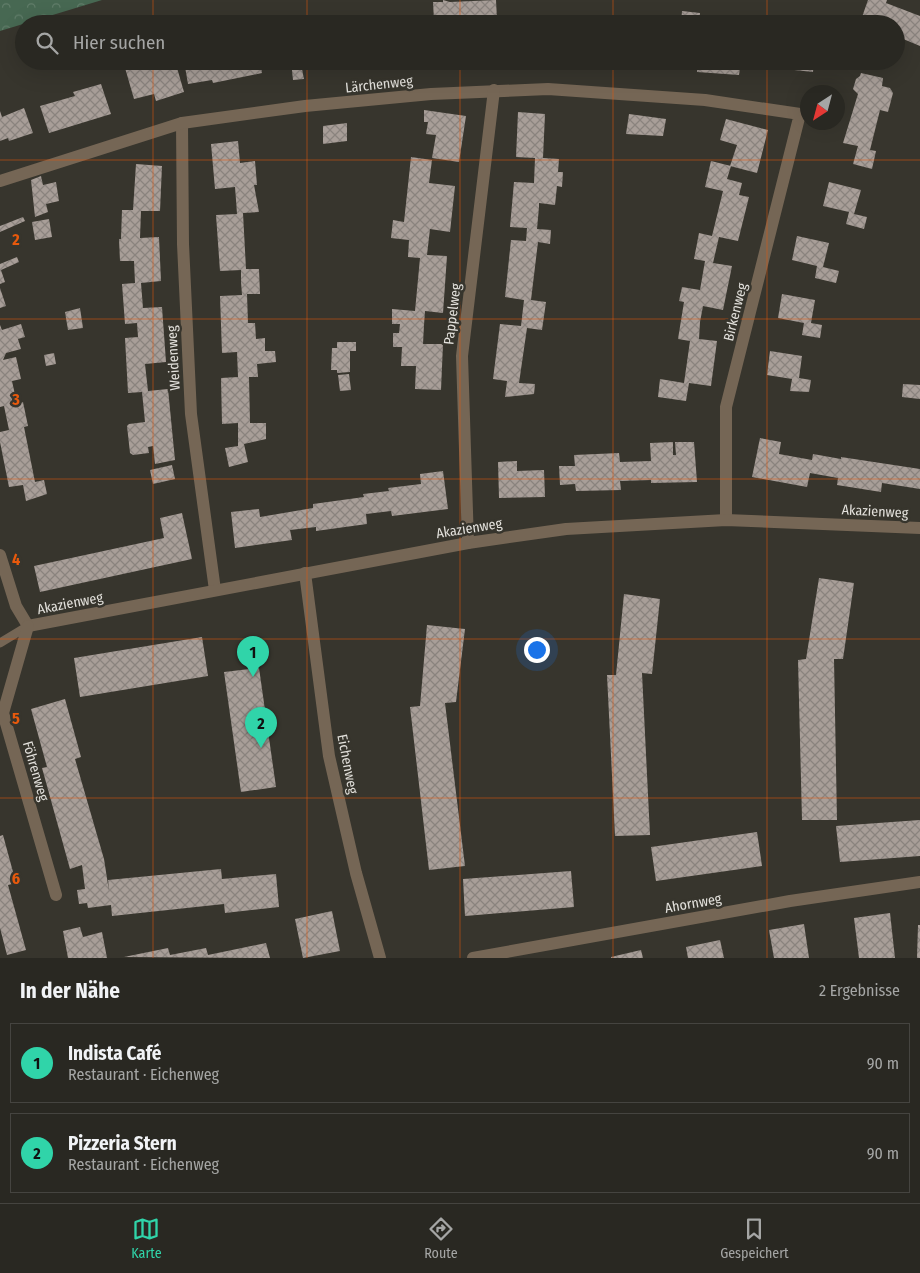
<!DOCTYPE html>
<html lang="de">
<head>
<meta charset="utf-8">
<style>
  :root { --surface:#292822; --page:#31302a; --text:#f1f3f6; --muted:#a5a6a5; --line:#454440; --accent:#30d4a9 }
  body { margin:0; font-family:"Fira Sans Condensed",sans-serif; background:var(--page); color:var(--text) }
  .compass { position:absolute; left:800px; top:85px; width:45px; height:45px; border-radius:50%; background:var(--surface); box-shadow:0 5px 20px #0002; rotate:216deg }
  .you { position:absolute; left:536px; top:649px; width:18px; height:18px; margin:-12px; border:4px solid #fff; border-radius:50%; background:#1a73e8; box-shadow:0 0 0 8px #1a73e833 }
  .badge { display:grid; place-items:center; width:32px; height:32px; border-radius:50%; background:var(--accent); color:#111; font-size:16px; font-weight:700 }
  .pin { position:absolute; translate:-50% -41px; filter:drop-shadow(0 1px 2px #0008) }
  .pin::after { content:''; position:absolute; top:26px; width:18px; height:15px; background:inherit; clip-path:polygon(0 0,100% 0,50% 100%) }
  .list { margin:0; padding:0; list-style:none }
  h2 { display:flex; justify-content:space-between; align-items:center; height:65px; margin:0; padding:0 20px; font-size:21px }
  h2 small { font-size:16px; font-weight:400; color:var(--muted) }
  .list li { display:grid; grid-template-columns:32px 1fr auto; gap:15px; align-items:center; box-sizing:border-box; height:80px; margin:0 10px 10px; padding:0 10px; border:1px solid var(--line); border-radius:0px }
  .list b { display:block; font-size:19px; white-space:nowrap }
  .list p { margin:0; font-size:16px; white-space:nowrap; color:var(--muted) }
  .list em { font-size:16px; font-style:normal; color:var(--muted) }
  .icon { flex:none; width:28px; height:28px; fill:none; stroke:currentColor; stroke-width:2; stroke-linecap:round; stroke-linejoin:round }
  .map { position:relative; flex:none; width:920px; height:958px; overflow:hidden }
  .search { position:absolute; background:var(--surface); box-shadow:0 5px 20px #0002; left:15px; right:15px; top:15px; height:55px; display:flex; align-items:center; gap:12px; box-sizing:border-box; padding:0 18px; border-radius:28px; color:var(--muted); font-size:19px }
  .sheet { height:245px; background:var(--surface) }
  nav { display:flex; justify-content:space-around; align-items:center; box-sizing:border-box; height:70px; border-top:1px solid var(--line); background:var(--surface); font-size:14px; color:var(--muted) }
  nav a { display:grid; justify-items:center; gap:2px }
  nav .on { color:var(--accent) }
  .map>svg:first-child { display:block }
  .forest { fill:url(#forest-crowns) }
  .building { fill:url(#building-cross-hatch) }
  .lines { fill:none; stroke-linecap:round; stroke-linejoin:round }
  .service { stroke:#756655; stroke-width:9 }
  .minor { stroke:#756655; stroke-width:12 }
  .grid { fill:none; stroke:#e8590c; stroke-width:1; stroke-opacity:0.55 }
  .labels { text-anchor:middle; stroke-width:5; stroke-linejoin:round; paint-order:stroke }
  .street-label { font-size:14px; fill:#e3e1dc; stroke:#37352d }
  .grid-label { font-size:16px; text-anchor:middle; font-weight:bold; fill:#e8590c; stroke:#37352d; stroke-width:5; stroke-linejoin:round; paint-order:stroke }
</style>
</head>
<body>
<div class="map">
<svg width="920" height="958" viewBox="0 0 920 958">
  <defs>
    <pattern id="forest-crowns" width="20" height="18" patternUnits="userSpaceOnUse" patternTransform="scale(1.25)"><rect width="20" height="18" fill="#476852"/><path d="M2 6a3 3 0 1 1 6 0M12 15a3 3 0 1 1 6 0" fill="none" stroke="#617d6a"/></pattern>
    <pattern id="building-cross-hatch" width="8" height="8" patternUnits="userSpaceOnUse" patternTransform="scale(1.25)"><rect width="8" height="8" fill="#a89e98"/><path d="M0 0l8 8M0 8l8-8" fill="none" stroke="#8a837e"/></pattern>
  </defs>
  <rect width="100%" height="100%" fill="#37352d"/>
  <polygon class="forest" points="0,0 102,0 0,31"/>
  <g class="building">
    <polygon points="443,0 450,2 496,0 497,19 473,20 473,24 446,24 446,21 434,21 433,2 443,2"/>
    <polygon points="868,0 887,0 886,3 920,16 920,46 896,36 896,24 878,24 862,17"/>
    <polygon points="682,11 700,13 699,24 681,24"/>
    <polygon points="532,18 560,19 560,24 532,24"/>
    <polygon points="613,18 657,19 657,24 613,24"/>
    <polygon points="433,21 434,24 417,24 417,22"/>
    <polygon points="123,61 144,61 146,69 175,61 184,92 156,101 154,94 134,99"/>
    <polygon points="184,61 260,61 262,73 213,83 212,80 188,84"/>
    <polygon points="291,61 337,61 338,67 302,69 304,79 293,80"/>
    <polygon points="396,61 420,61 420,65 397,67"/>
    <polygon points="631,61 656,61 656,64 631,63"/>
    <polygon points="660,61 678,61 678,65 660,64"/>
    <polygon points="698,61 741,61 739,75 697,72"/>
    <polygon points="786,61 814,61 813,72 785,69"/>
    <polygon points="861,73 883,78 882,86 890,88 893,93 888,112 880,110 870,150 876,151 872,169 853,164 858,146 843,143 858,94 853,89 856,79 860,76"/>
    <polygon points="101,84 111,114 49,133 40,106 75,96 73,92"/>
    <polygon points="24,108 33,133 9,141 8,138 0,141 0,111 2,117"/>
    <polygon points="424,110 466,116 459,162 432,158 436,135 426,134 428,122 424,122"/>
    <polygon points="518,112 545,114 543,158 559,159 558,172 563,172 562,187 557,186 555,205 539,203 539,207 537,229 551,230 550,244 538,242 531,300 546,302 542,330 527,328 519,383 535,384 534,394 505,397 507,381 493,379 500,324 521,326 524,300 505,297 511,240 526,241 527,228 510,227 514,182 534,183 535,158 516,157"/>
    <polygon points="629,114 666,119 663,136 626,134"/>
    <polygon points="726,119 768,130 757,173 730,166 737,145 720,140"/>
    <polygon points="347,123 347,141 323,144 323,126"/>
    <polygon points="238,141 240,163 255,161 257,185 254,185 259,212 243,213 246,269 259,269 260,294 247,294 248,323 255,323 256,339 265,338 265,351 275,351 276,362 257,364 258,377 249,377 250,423 266,423 266,439 244,444 248,462 229,467 225,448 238,446 238,423 222,424 221,378 238,377 237,352 222,353 220,296 242,295 241,282 241,270 220,271 216,215 237,214 236,200 235,187 215,189 211,144"/>
    <polygon points="411,157 432,160 429,183 455,186 450,232 430,229 427,255 447,256 443,313 425,311 424,325 423,344 443,344 441,390 415,389 416,366 401,366 402,347 393,347 393,333 399,333 400,324 392,324 392,309 415,311 420,258 408,257 409,240 391,238 393,220 404,222"/>
    <polygon points="711,161 731,166 727,179 742,183 739,195 749,197 738,241 719,237 713,263 732,266 723,310 703,306 700,322 699,339 717,341 711,386 689,383 686,401 658,397 660,379 684,383 690,341 678,339 684,302 679,301 682,287 700,290 705,261 694,259 699,233 712,236 723,191 705,187"/>
    <polygon points="136,164 162,166 160,211 141,211 140,238 159,237 161,281 141,283 143,308 162,307 166,362 145,364 148,391 168,389 175,460 155,464 153,446 148,447 149,453 133,455 130,453 127,426 129,424 145,422 142,392 128,393 125,338 138,337 137,323 125,324 122,284 135,283 134,261 120,261 119,239 121,239 122,210 133,210"/>
    <polygon points="41,176 43,185 56,182 59,201 46,204 48,212 35,217 31,180"/>
    <polygon points="829,182 861,190 854,214 867,217 864,229 846,224 849,212 823,206"/>
    <polygon points="23,217 25,221 0,232 0,226"/>
    <polygon points="49,219 52,237 35,240 32,222"/>
    <polygon points="797,236 829,243 823,267 839,271 836,283 815,278 817,266 792,260"/>
    <polygon points="17,257 19,262 1,270 5,282 0,284 0,264"/>
    <polygon points="0,288 6,306 0,308"/>
    <polygon points="782,294 815,300 811,323 822,325 820,338 802,335 804,323 778,318"/>
    <polygon points="80,308 83,328 68,330 65,312"/>
    <polygon points="21,324 25,337 18,339 21,349 6,353 3,360 16,357 21,379 12,381 17,404 23,402 28,426 24,427 35,482 44,480 47,494 26,501 23,485 9,487 0,442 0,432 9,430 4,406 0,407 0,325 2,330"/>
    <polygon points="337,342 356,342 356,351 350,351 350,372 337,373 337,370 331,370 332,348 337,348"/>
    <polygon points="770,351 802,356 799,378 811,380 809,392 790,391 792,379 767,375"/>
    <polygon points="54,353 56,364 46,366 44,355"/>
    <polygon points="349,374 351,390 340,391 338,375"/>
    <polygon points="903,384 920,385 920,399 902,397"/>
    <polygon points="760,438 781,442 779,454 812,460 813,454 841,459 841,457 920,469 920,489 882,483 881,492 837,485 838,478 810,473 807,487 752,477"/>
    <polygon points="673,442 673,455 676,455 675,442 694,442 697,482 651,483 651,480 620,481 621,490 576,491 575,484 560,485 559,466 575,466 574,455 619,453 620,462 651,461 650,443"/>
    <polygon points="517,461 517,471 544,470 545,497 499,498 498,462"/>
    <polygon points="172,465 175,479 153,484 150,470"/>
    <polygon points="443,471 448,509 392,516 391,511 366,514 367,524 316,531 316,527 290,530 292,540 235,548 231,512 259,509 260,517 313,508 313,504 364,497 363,494 389,491 388,488 421,484 420,474"/>
    <polygon points="182,513 192,559 40,592 34,566 164,538 160,518"/>
    <polygon points="819,578 854,583 843,659 834,659 837,820 802,820 798,660 806,659"/>
    <polygon points="624,594 660,599 652,674 642,673 650,835 615,836 607,675 616,675"/>
    <polygon points="427,625 465,629 456,702 445,703 465,866 429,870 410,707 420,706"/>
    <polygon points="202,637 208,676 80,697 74,658"/>
    <polygon points="259,668 276,787 241,792 224,672"/>
    <polygon points="65,699 81,757 75,759 104,859 109,891 108,880 221,869 222,879 276,874 279,907 225,913 224,904 112,916 111,905 88,908 87,903 79,904 77,890 85,889 82,865 70,869 42,768 47,767 31,709"/>
    <polygon points="920,820 920,856 840,862 836,826"/>
    <polygon points="757,832 762,866 656,881 651,847"/>
    <polygon points="3,835 16,883 8,885 26,950 7,955 0,928 0,836"/>
    <polygon points="571,871 574,907 465,916 463,879"/>
    <polygon points="332,911 340,951 303,958 295,919"/>
    <polygon points="890,913 895,958 859,958 854,918"/>
    <polygon points="804,924 809,958 774,958 769,930"/>
    <polygon points="918,925 920,925 920,958 917,958"/>
    <polygon points="80,927 83,937 102,932 107,958 68,958 63,931"/>
    <polygon points="720,940 724,958 688,958 686,947"/>
    <polygon points="266,943 270,958 124,957 168,948 170,955 206,948 208,955"/>
    <polygon points="641,950 643,958 611,958 611,957"/>
  </g>
  <g class="lines">
    <polyline class="service" points="0,643 28,626"/>
    <g class="minor">
      <polyline points="182,123 183,244 191,414 215,590"/>
      <polyline points="0,181 182,123 305,106 431,94 548,89 705,100 800,114 726,407 726,520"/>
      <polyline points="468,543 462,356 494,90"/>
      <polyline points="0,555 16,606 28,626"/>
      <polyline points="305,573 329,756 356,873 380,958"/>
      <polyline points="28,626 468,543 566,529 726,520 920,528"/>
      <polyline points="28,626 3,713 56,895"/>
      <polyline points="473,958 790,901 920,882"/>
    </g>
  </g>
  <path class="grid" d="M 153,0 L 153,24M 307,0 L 307,24M 460,0 L 460,24M 613,0 L 613,24M 767,0 L 767,24M 153,61 L 153,958M 307,61 L 307,958M 460,61 L 460,958M 613,61 L 613,958M 767,61 L 767,958M 0,160 L 920,160M 0,319 L 920,319M 0,479 L 920,479M 0,639 L 920,639M 0,798 L 920,798"/>
  <g class="labels">
    <g class="street-label">
      <text transform="translate(379 84) rotate(-6)" y="5">Lärchenweg</text>
      <text transform="translate(735 312) rotate(-76)" y="5">Birkenweg</text>
      <text transform="translate(452 314) rotate(-83)" y="5">Pappelweg</text>
      <text transform="translate(173 358) rotate(-93)" y="5">Weidenweg</text>
      <text transform="translate(875 511) rotate(3)" y="5">Akazienweg</text>
      <text transform="translate(469 528) rotate(-9)" y="5">Akazienweg</text>
      <text transform="translate(70 603) rotate(-11)" y="5">Akazienweg</text>
      <text transform="translate(348 764) rotate(79)" y="5">Eichenweg</text>
      <text transform="translate(36 771) rotate(74)" y="5">Föhrenweg</text>
      <text transform="translate(693 903) rotate(-10)" y="5">Ahornweg</text>
    </g>
  </g>
  <g class="grid-label">
    <text x="16" y="245">2</text>
    <text x="16" y="405">3</text>
    <text x="16" y="565">4</text>
    <text x="16" y="724">5</text>
    <text x="16" y="884">6</text>
  </g>
</svg>
<svg class="compass" viewBox="-18 -18 36 36"><path d="M0-13l5 13h-10z" fill="#e53935"/><path d="M0 13l5-13h-10z" fill="#a5a6a5"/></svg>
<div class="you"></div>
<div class="pin badge" style="left:253px;top:677px">1</div>
<div class="pin badge" style="left:261px;top:748px">2</div>
<div class="search"><svg class="icon" aria-label="search" viewBox="0 0 24 24"><circle cx="10" cy="10" r="6"/><path d="M15 15l6 6"/></svg>Hier suchen</div>
</div>
<section class="sheet">
<h2>In der Nähe<small>2 Ergebnisse</small></h2>
<ul class="list">
<li><span class="badge">1</span><div><b>Indista Café</b><p>Restaurant · Eichenweg</p></div><em>90 m</em></li>
<li><span class="badge">2</span><div><b>Pizzeria Stern</b><p>Restaurant · Eichenweg</p></div><em>90 m</em></li>
</ul>
</section>
<nav>
<a class="on"><svg class="icon" aria-label="map" viewBox="0 0 24 24"><path d="M3 6l6-2 6 2 6-2v14l-6 2-6-2-6 2zM9 4v14M15 6v14"/></svg>Karte</a>
<a><svg class="icon" aria-label="directions" viewBox="0 0 24 24"><path d="M12 3l9 9-9 9-9-9zM9 14v-3h6M13 9l2 2-2 2"/></svg>Route</a>
<a><svg class="icon" aria-label="saved" viewBox="0 0 24 24"><path d="M7 4h10v16l-5-4-5 4z"/></svg>Gespeichert</a>
</nav>
</body>
</html>
